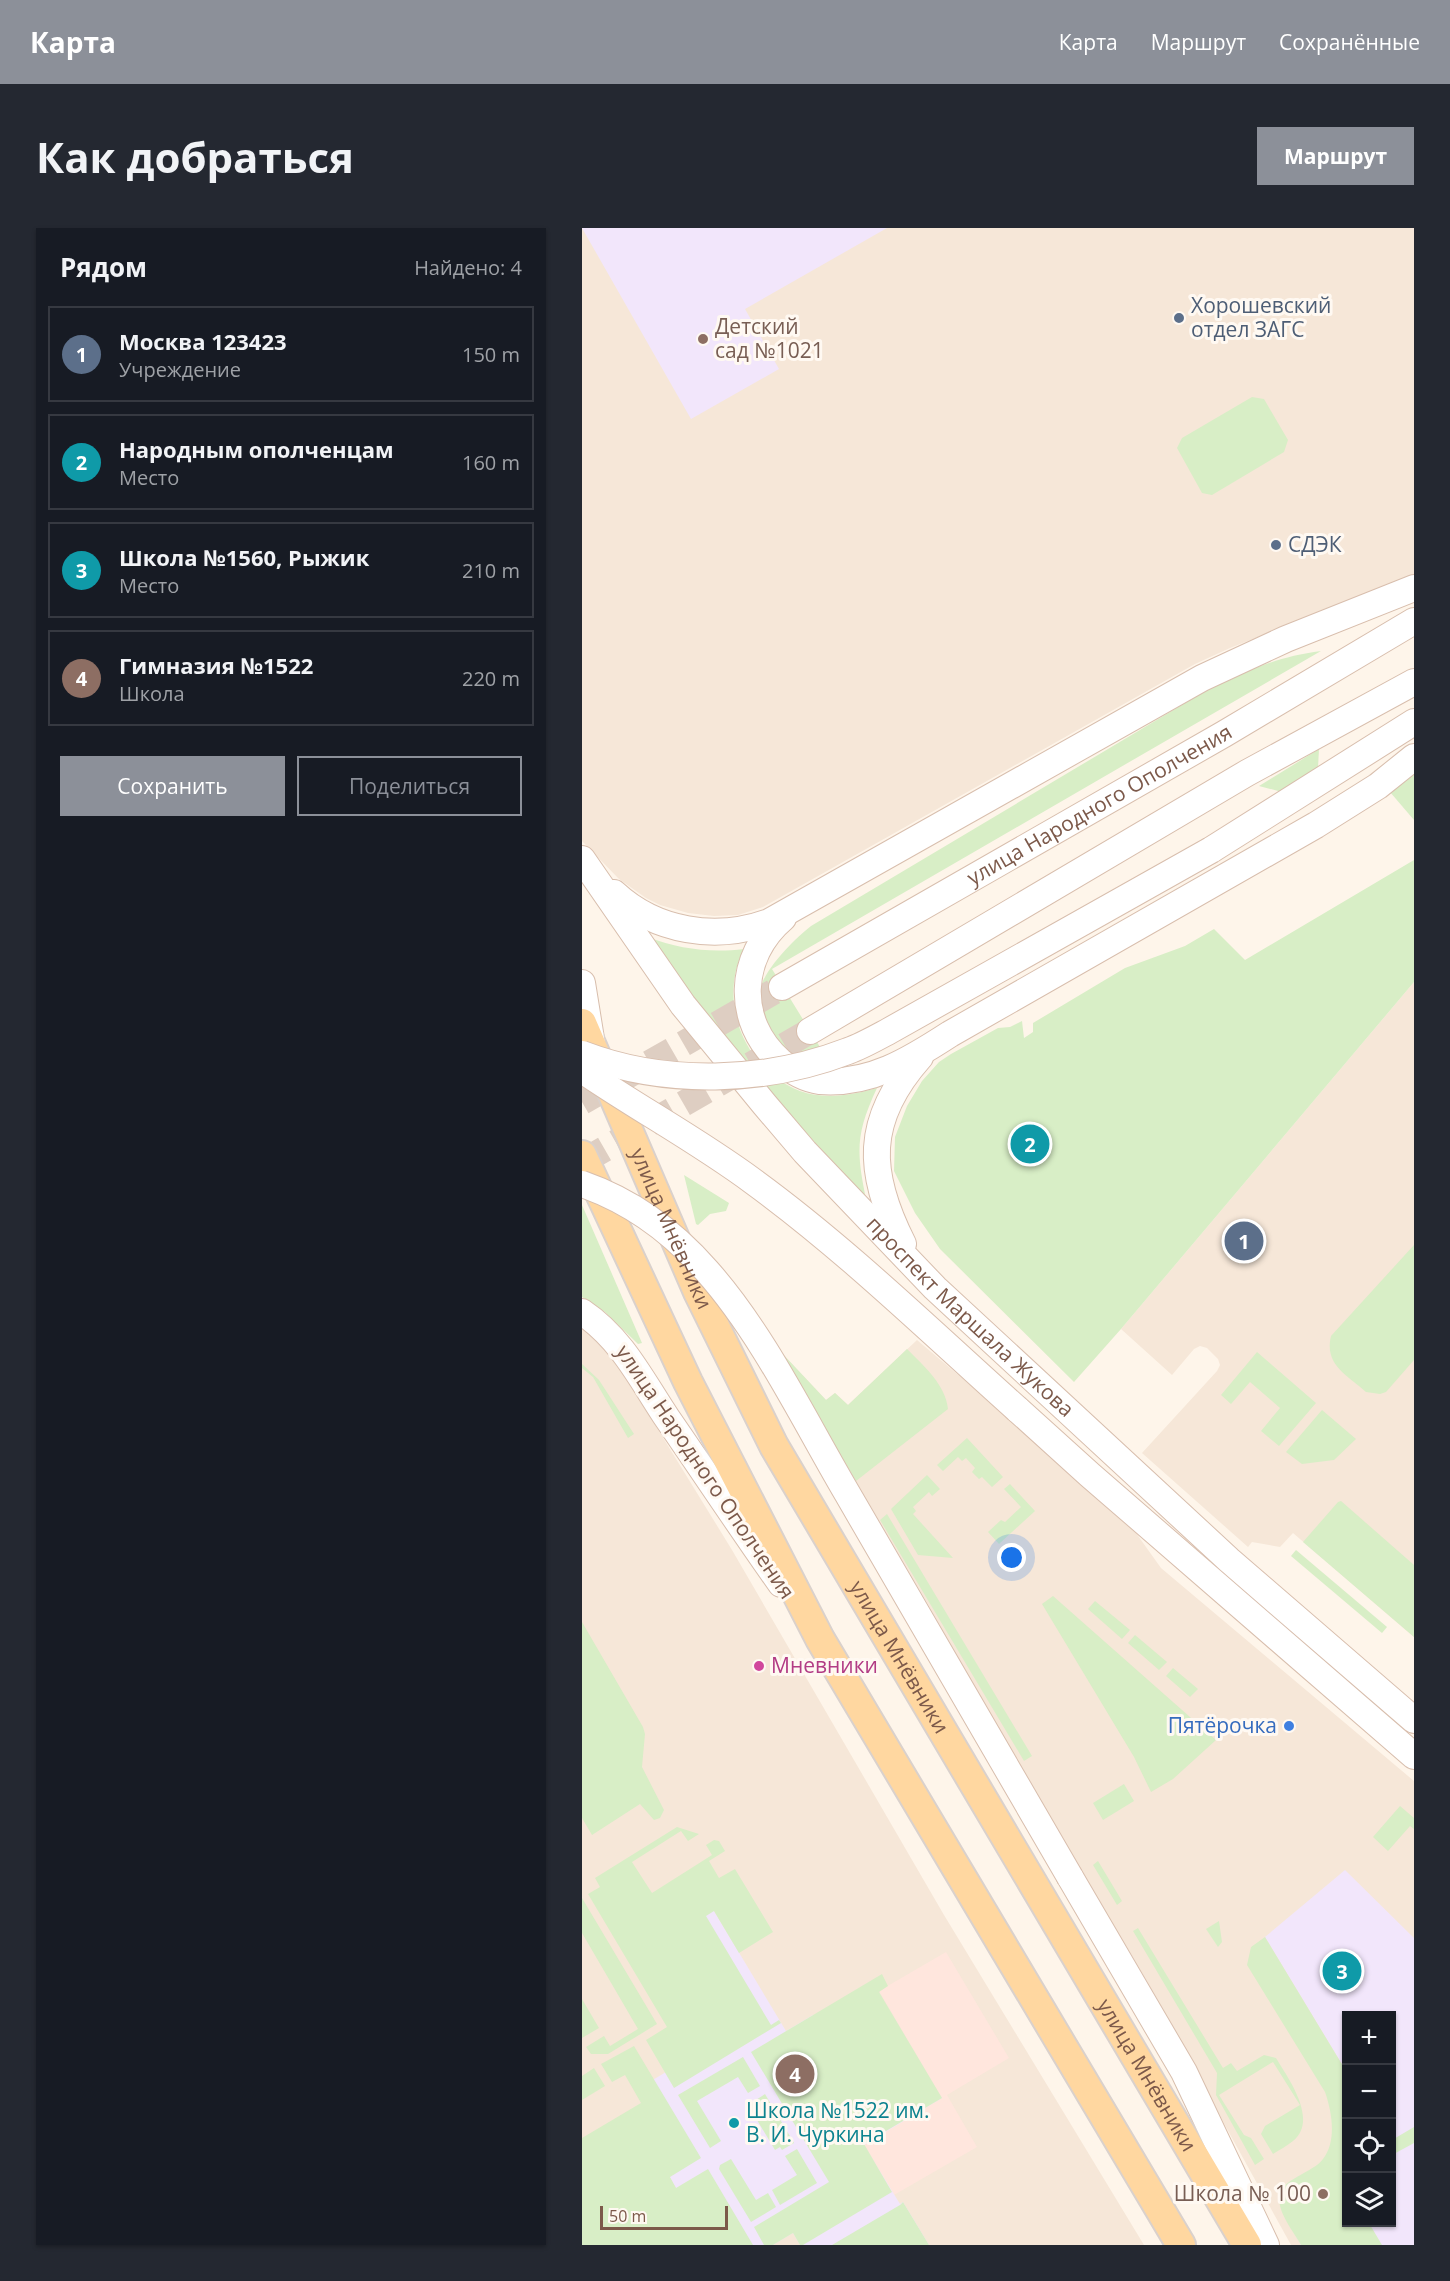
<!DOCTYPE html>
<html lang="ru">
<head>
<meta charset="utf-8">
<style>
  :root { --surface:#171b24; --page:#242831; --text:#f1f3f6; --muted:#9ea1a6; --line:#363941; --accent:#8c9099 }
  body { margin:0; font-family:"Open Sans",sans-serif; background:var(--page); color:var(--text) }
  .controls { position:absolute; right:18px; bottom:18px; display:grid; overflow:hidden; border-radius:0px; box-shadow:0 2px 4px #0004 }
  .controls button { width:54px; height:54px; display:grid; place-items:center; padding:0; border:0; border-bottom:2px solid var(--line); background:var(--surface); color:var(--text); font:30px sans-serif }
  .scale { position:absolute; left:18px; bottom:15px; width:128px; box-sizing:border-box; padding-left:6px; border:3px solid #7c594a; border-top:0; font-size:16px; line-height:21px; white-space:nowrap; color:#7c594a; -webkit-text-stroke:4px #fff9f2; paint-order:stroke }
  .you { position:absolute; left:430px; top:1330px; width:21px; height:21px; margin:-15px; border:4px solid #fff; border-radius:50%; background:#1a73e8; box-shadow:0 0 0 9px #1a73e833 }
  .badge { display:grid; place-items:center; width:39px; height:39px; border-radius:50%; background:var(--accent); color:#fff; font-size:20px; font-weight:700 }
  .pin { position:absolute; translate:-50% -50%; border:3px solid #fff; box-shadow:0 2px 6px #0006 }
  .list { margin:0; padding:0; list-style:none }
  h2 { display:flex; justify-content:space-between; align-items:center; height:78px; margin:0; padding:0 24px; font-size:26px }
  h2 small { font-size:20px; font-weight:400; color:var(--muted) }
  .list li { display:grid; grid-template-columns:39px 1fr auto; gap:18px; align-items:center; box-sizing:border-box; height:96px; margin:0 12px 12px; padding:0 12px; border:2px solid var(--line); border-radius:0px }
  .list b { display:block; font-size:22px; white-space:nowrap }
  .list p { margin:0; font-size:20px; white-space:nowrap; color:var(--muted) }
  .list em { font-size:20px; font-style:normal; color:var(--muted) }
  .actions { display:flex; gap:12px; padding:18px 24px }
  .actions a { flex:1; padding:14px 0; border:2px solid var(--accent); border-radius:0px; text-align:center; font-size:21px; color:var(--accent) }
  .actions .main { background:var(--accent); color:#fff }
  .icon { flex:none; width:33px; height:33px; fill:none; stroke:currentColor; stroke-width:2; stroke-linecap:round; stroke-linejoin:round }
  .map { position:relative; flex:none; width:832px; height:2017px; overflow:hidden; border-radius:0px }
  header { display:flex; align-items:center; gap:36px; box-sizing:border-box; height:84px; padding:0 30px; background:var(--accent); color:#fff }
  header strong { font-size:28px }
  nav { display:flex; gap:33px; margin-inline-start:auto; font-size:21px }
  .intro { display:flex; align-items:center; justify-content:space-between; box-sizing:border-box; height:144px; padding:0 36px }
  h1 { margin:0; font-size:42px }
  .button { padding:15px 27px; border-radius:0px; background:var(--accent); color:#fff; font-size:21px; font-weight:700 }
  main { display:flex; gap:36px; padding:0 36px }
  aside { flex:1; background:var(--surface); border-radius:0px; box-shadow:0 2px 4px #0004 }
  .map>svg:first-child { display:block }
  .residential { fill:#f6e7d8; fill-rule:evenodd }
  .commercial { fill:#ffe6dd }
  .education { fill:#f2e6fb }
  .green { fill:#d8eec6 }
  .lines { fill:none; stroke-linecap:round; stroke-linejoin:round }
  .secondary-tunnel { stroke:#decec2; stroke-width:26; stroke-dasharray:26 13; stroke-linecap:butt }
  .secondary-casing { stroke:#d8bead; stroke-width:28 }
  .primary-casing { stroke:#dad1cc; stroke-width:32 }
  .secondary { stroke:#fff; stroke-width:26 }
  .primary { stroke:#ffd7a0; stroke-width:28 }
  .secondary-bridge-casing { stroke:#d8bead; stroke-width:28; stroke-linecap:butt }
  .secondary-bridge { stroke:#fff; stroke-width:26 }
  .service-dot { fill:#5c6f8a; stroke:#fff9f2; stroke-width:2 }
  .education-dot { fill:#8d6e63; stroke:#fff9f2; stroke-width:2 }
  .hotel-dot { fill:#d1479c; stroke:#fff9f2; stroke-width:2 }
  .shop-dot { fill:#3f7fe0; stroke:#fff9f2; stroke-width:2 }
  .culture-dot { fill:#0f9aa8; stroke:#fff9f2; stroke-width:2 }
  .labels { text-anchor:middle; stroke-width:6; stroke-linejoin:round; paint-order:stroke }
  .service-label { font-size:21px; fill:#4e5e75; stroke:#fff9f2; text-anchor:start }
  .education-label { font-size:21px; fill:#785e54; stroke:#fff9f2; text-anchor:start }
  .street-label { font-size:21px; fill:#7c594a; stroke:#fff9f2 }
  .hotel-label { font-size:21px; fill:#b23c85; stroke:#fff9f2; text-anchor:start }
  .shop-label { font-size:21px; fill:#366cbe; stroke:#fff9f2; text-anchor:end }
  .culture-label { font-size:21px; fill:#0d838f; stroke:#fff9f2; text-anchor:start }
</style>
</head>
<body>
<header>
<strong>Карта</strong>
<nav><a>Карта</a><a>Маршрут</a><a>Сохранённые</a></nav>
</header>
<div class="intro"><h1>Как добраться</h1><a class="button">Маршрут</a></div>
<main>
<aside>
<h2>Рядом<small>Найдено: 4</small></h2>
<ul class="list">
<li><span class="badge" style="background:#5c6f8a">1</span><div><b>Москва 123423</b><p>Учреждение</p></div><em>150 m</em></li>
<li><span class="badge" style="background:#0f9aa8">2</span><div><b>Народным ополченцам</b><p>Место</p></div><em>160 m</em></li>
<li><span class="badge" style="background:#0f9aa8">3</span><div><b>Школа №1560, Рыжик</b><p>Место</p></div><em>210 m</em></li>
<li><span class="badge" style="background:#8d6e63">4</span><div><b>Гимназия №1522</b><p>Школа</p></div><em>220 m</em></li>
</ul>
<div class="actions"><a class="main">Сохранить</a><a>Поделиться</a></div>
</aside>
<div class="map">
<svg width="832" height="2017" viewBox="0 0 832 2017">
  <rect width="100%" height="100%" fill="#fef5ea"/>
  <g class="residential">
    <polygon points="0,0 832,0 832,348 648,420 613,436 181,679 156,687 132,688 106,685 78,677 64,670 37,651 0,613"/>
    <polygon points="832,754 832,1409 711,1305 698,1319 670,1314 666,1319 560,1225 635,1143 638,1137 636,1131 625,1120 618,1118 612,1121 590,1147 539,1101"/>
    <polygon points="0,1100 23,1120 37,1138 150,1322 362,1687 562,2017 0,2017"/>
    <path d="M 335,1112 L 427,1190 L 554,1305 L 579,1340 L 832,1553 L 832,2017 L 709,2017 L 623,1861 L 589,1795 L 545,1719 L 513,1676 L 347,1378 L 197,1122 L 244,1172 L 253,1165 L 266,1177 ZM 764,1788 L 810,1788 L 810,1994 L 764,1994 Z"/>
  </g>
  <polygon class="commercial" points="364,1724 427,1830 365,1867 395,1919 312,1967 282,1916 360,1870 297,1763"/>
  <g class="education">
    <polygon points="0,0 305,0 163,81 197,141 109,191"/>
    <polygon points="763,1642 832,1710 832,2017 719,2017 702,1988 764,1938 764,1994 810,1994 810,1788 764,1788 764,1843 683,1709"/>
    <polygon points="126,1673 204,1803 231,1787 360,1870 282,1917 318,1976 321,1974 347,2017 218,2017 211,2005 191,2017 165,2017 122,2007 60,1903 78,1892 59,1859 109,1829 45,1722"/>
  </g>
  <g class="green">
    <polygon points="670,169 682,171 706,212 702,224 630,267 620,265 595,220 600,210"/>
    <path d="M 739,423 L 190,741 L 249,837 L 230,839 L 188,816 C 184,801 177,784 177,769 C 176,747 212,711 229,698 L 625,462 C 665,443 693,429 739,423 Z"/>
    <polygon points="737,521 736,540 700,564 677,558"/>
    <polygon points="832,546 832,592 808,564"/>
    <polygon points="832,632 832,754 539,1101 492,1154 358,1021 333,985 312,943 313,909 325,878 340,853 357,834 369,826 416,800 428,799 440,793 442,810 451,804 451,795 543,740 603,718 632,701 663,732"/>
    <path d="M 66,709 C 97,721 128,725 162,721 C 135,773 162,842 218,863 C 242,872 271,867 295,860 C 274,905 274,923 284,971 C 207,887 133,801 66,709 Z"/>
    <polygon points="102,947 147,975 144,983 128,986 116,997 114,996"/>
    <polygon points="0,977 60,1115 56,1116 23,1084 0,1069"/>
    <path d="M 832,1017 L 832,1132 L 804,1164 L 798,1166 L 784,1164 C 765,1147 742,1137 749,1108 Z"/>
    <path d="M 325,1121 C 341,1137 364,1157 366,1181 L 274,1253 L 197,1122 L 244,1172 L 253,1165 L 266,1177 Z"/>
    <polygon points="675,1124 734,1175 697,1218 679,1203 698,1180 668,1154 649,1176 639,1167"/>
    <polygon points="0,1136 17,1152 52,1206 46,1210 11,1149 0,1140"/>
    <polygon points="740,1182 774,1211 752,1232 720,1236 704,1224"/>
    <polygon points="385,1210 421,1249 410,1259 400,1249 397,1251 390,1244 393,1240 384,1230 380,1233 376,1229 361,1243 355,1237"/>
    <polygon points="345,1247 358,1261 350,1268 347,1264 331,1279 334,1283 331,1286 371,1330 336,1327 309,1281"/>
    <polygon points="428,1256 453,1283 417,1316 406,1304 419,1292 423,1294 439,1279 422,1261"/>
    <polygon points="759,1273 832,1337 832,1409 721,1314 756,1274"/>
    <polygon points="305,1286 450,1528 442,1533 298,1292"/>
    <polygon points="714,1322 805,1399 800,1405 709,1328"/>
    <polygon points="471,1368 634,1512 591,1551 569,1564 552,1529 460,1376"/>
    <polygon points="513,1373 548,1402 540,1411 506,1381"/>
    <polygon points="0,1394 61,1499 63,1506 60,1539 82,1582 78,1590 72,1592 58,1576 10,1607 0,1590"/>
    <polygon points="553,1407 585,1434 577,1442 546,1415"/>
    <polygon points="591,1440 616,1461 608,1469 584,1448"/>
    <polygon points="542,1556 552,1573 521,1592 511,1575"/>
    <polygon points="818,1578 832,1590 832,1601 828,1598 806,1623 791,1609"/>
    <polygon points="95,1599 117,1606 106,1613 99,1603 50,1634 70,1665 130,1627 124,1617 132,1612 137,1613 143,1623 127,1633 137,1650 153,1641 191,1704 157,1725 132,1683 124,1688 189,1797 197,1792 199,1795 92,1860 64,1812 85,1799 6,1666 18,1659 13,1650"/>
    <polygon points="516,1633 540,1673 535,1677 511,1637"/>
    <polygon points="0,1670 75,1796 26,1826 9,1826 4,1819 22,1808 28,1818 56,1801 0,1705"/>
    <polygon points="637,1693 640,1714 636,1719 624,1701"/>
    <path d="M 556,1700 L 641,1840 L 649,1835 L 655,1843 L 682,1827 L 694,1830 C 706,1850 737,1892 711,1913 C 705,1918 697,1922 691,1926 L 679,1906 L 683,1898 L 718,1877 L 691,1834 L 637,1867 L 662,1907 L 669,1910 L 682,1931 L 673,1937 L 634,1867 L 635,1845 L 551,1703 Z"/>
    <path d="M 683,1709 L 764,1843 L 764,1953 L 763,1954 L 764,1957 L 764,1994 L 787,1995 L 800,2017 L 719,2017 C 711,2003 697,1986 697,1970 C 696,1952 731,1945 741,1931 C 755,1913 750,1884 743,1864 L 665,1737 L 669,1719 Z"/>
    <polygon points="300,1746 306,1758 297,1764 360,1870 282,1916 310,1964 221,2017 218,2017 211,2005 191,2017 182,2017 172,1999 247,1954 169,1824"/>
    <polygon points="0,1771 17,1800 0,1810"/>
    <polygon points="52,1818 119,1930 88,1949 94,1960 126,1941 171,2017 0,2017 0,1910 59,1875 43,1847 30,1854 19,1836"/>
    <polygon points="161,1829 178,1858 166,1865 156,1849 115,1873 139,1913 128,1920 96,1867"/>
    <polygon points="12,1840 23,1858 0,1872 0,1848"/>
    <polygon points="183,1866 212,1915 200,1922 198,1919 193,1922 166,1877"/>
    <polygon points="832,1899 832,1915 810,1927 810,1912"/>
    <polygon points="215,1921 235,1955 198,1977 190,1962 215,1947 203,1928"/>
    <polygon points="149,1931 174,1972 186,1965 194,1979 169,1994 137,1941 138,1937"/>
    <polygon points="321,1974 347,2017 250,2017 318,1977"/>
  </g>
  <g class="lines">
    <g class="secondary-tunnel">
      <polyline points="0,874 200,759"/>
      <polyline points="0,934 228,803"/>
    </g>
    <g class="secondary-casing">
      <g id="secondary">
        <polyline points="629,622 832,494"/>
        <path id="s1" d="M 0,631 L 101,777 L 183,877 L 223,924 L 353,1060 L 647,1332 L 832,1492"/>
        <path d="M 32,665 C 74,704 134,713 187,694 L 620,450 L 704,411 L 832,360"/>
        <path d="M 201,690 C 156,728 153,794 198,833 C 209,843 222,851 238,853 C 288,857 328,832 368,806 L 734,597 L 796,558 L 832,529"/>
        <polyline points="0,755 10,817"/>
        <path id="s2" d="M 200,759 L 642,506 L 832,393"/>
        <polyline points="228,803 665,545 832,454"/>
        <path d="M 321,1016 C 285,945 282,892 338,829"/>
        <path d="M 0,1084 C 40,1111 59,1151 85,1190 C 123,1245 160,1301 199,1356"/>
        <polyline points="435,1181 508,1247 832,1528"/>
        <polyline points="488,1649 602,1844 684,2017"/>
      </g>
    </g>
    <g class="primary-casing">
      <g id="primary">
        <path id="s3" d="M 0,795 L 116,1064 L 192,1218 L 665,2017"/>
        <polyline points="0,927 106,1154 238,1411 599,2017"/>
      </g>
    </g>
    <use href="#secondary" class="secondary"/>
    <use href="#primary" class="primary"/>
    <g class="secondary-bridge-casing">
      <g id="secondary-bridge">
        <path d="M 0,826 C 84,858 183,855 266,823 C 280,818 294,810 307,803 L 629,622"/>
        <path d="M 0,842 C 57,881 117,913 172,954 C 265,1022 349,1104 435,1181"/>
        <path d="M 0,956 C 49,973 91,1004 125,1043 C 181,1106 222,1192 265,1265 C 339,1393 413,1521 488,1649"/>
      </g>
    </g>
    <use href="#secondary-bridge" class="secondary-bridge"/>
  </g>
  <g class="service-dot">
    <circle cx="597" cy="90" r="6"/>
    <circle cx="694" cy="317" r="6"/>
  </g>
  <g class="education-dot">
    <circle cx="121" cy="111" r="6"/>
    <circle cx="741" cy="1966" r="6"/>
  </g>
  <circle class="hotel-dot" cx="177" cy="1438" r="6"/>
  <circle class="shop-dot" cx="707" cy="1498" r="6"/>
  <circle class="culture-dot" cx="152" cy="1895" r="6"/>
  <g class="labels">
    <g class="service-label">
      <text x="609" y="85">Хорошевский<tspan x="609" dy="24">отдел ЗАГС</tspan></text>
      <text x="706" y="324">СДЭК</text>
    </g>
    <g class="education-label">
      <text x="133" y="106">Детский<tspan x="133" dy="24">сад №1021</tspan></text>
      <text x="729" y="1973" text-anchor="end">Школа № 100</text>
    </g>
    <g class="street-label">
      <text dy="7" stroke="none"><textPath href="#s2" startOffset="366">улица Народного Ополчения</textPath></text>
      <text dy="7" stroke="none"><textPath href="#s3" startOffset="224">улица Мнёвники</textPath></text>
      <text dy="7" stroke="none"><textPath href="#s1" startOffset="602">проспект Маршала Жукова</textPath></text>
      <text transform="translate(123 1244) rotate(56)" y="7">улица Народного Ополчения</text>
      <text dy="7" stroke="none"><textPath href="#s3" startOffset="710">улица Мнёвники</textPath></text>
      <text dy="7" stroke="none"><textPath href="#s3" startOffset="1196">улица Мнёвники</textPath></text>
    </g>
    <g class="hotel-label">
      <text x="189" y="1445">Мневники</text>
    </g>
    <g class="shop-label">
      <text x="695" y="1505">Пятёрочка</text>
    </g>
    <g class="culture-label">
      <text x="164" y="1890">Школа №1522 им.<tspan x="164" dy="24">В. И. Чуркина</tspan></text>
    </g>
  </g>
</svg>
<div class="controls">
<button>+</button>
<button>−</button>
<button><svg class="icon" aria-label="locate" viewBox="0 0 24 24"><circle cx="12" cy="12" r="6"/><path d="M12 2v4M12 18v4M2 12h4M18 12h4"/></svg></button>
<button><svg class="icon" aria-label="layers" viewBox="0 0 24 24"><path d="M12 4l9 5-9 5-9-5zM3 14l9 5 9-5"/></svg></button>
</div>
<div class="scale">50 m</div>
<div class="you"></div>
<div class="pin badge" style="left:662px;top:1013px;background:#5c6f8a">1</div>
<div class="pin badge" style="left:448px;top:916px;background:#0f9aa8">2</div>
<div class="pin badge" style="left:760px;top:1743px;background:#0f9aa8">3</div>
<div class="pin badge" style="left:213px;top:1846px;background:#8d6e63">4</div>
</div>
</main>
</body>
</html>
